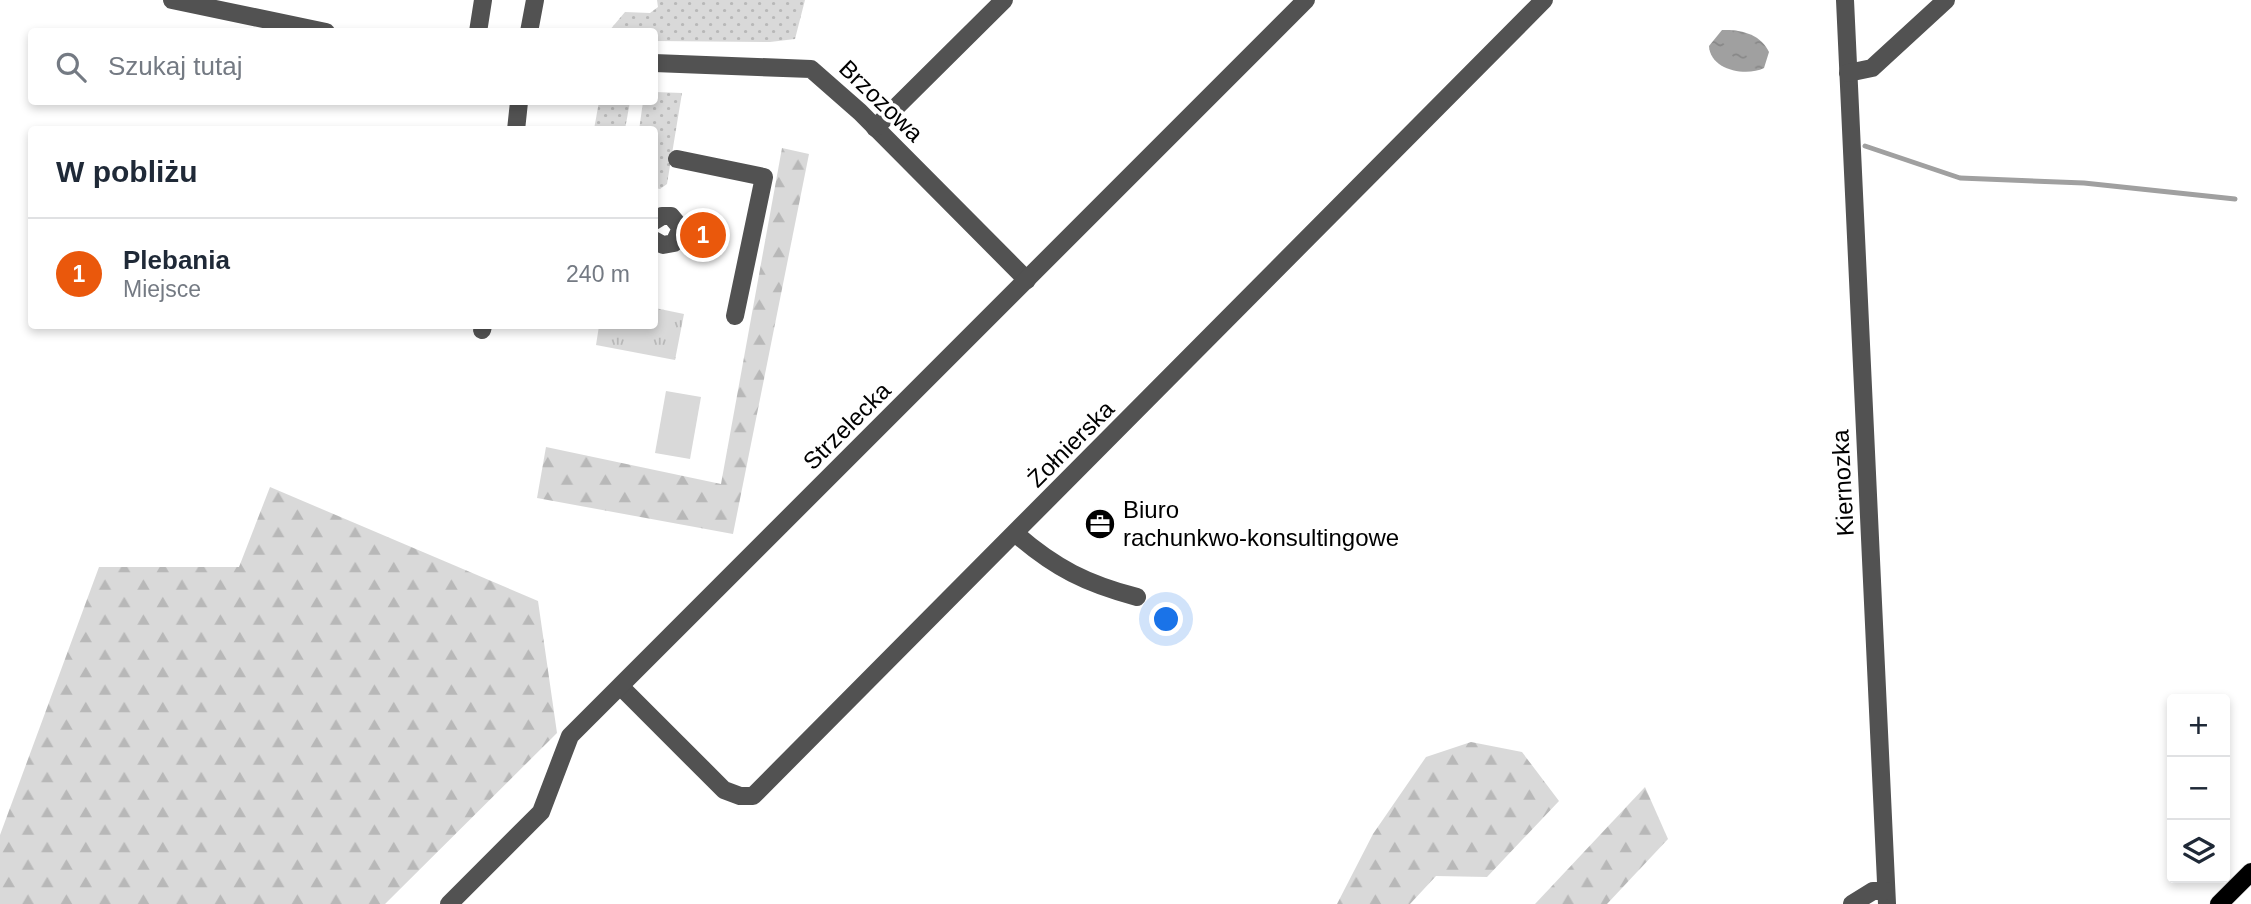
<!DOCTYPE html>
<html lang="pl">
<head>
<meta charset="utf-8">
<style>
  :root { --surface:#fff; --page:#f2f2f3; --text:#1f2937; --muted:#747a83; --line:#e0e1e3; --accent:#ea580c }
  body { margin:0; font-family:Arial,sans-serif; background:var(--page); color:var(--text) }
  .controls { position:absolute; right:21px; bottom:21px; display:grid; overflow:hidden; border-radius:7px; box-shadow:0 4px 10px #0003 }
  .controls button { width:63px; height:63px; display:grid; place-items:center; padding:0; border:0; border-bottom:2px solid var(--line); background:var(--surface); color:var(--text); font:35px sans-serif }
  .you { position:absolute; left:1167px; top:620px; width:24px; height:24px; margin:-18px; border:5px solid #fff; border-radius:50%; background:#1a73e8; box-shadow:0 0 0 10px #1a73e833 }
  .badge { display:grid; place-items:center; width:46px; height:46px; border-radius:50%; background:var(--accent); color:#fff; font-size:23px; font-weight:700 }
  .pin { position:absolute; translate:-50% -50%; border:4px solid #fff; box-shadow:0 2px 7px #0006 }
  .list { margin:0; padding:0; list-style:none }
  h2 { display:flex; justify-content:space-between; align-items:center; height:91px; margin:0; padding:0 28px; font-size:30px }
  h2 small { font-size:23px; font-weight:400; color:var(--muted) }
  .list li { display:grid; grid-template-columns:46px 1fr auto; gap:21px; align-items:center; box-sizing:border-box; height:112px; padding:0 28px; border-top:2px solid var(--line) }
  .list b { display:block; font-size:26px; white-space:nowrap }
  .list p { margin:0; font-size:23px; white-space:nowrap; color:var(--muted) }
  .list em { font-size:23px; font-style:normal; color:var(--muted) }
  .icon { flex:none; width:38px; height:38px; fill:none; stroke:currentColor; stroke-width:2; stroke-linecap:round; stroke-linejoin:round }
  .map { position:relative; flex:none; width:2251px; height:904px; overflow:hidden }
  .search { position:absolute; background:var(--surface); box-shadow:0 4px 10px #0003; left:28px; top:28px; width:630px; height:77px; display:flex; align-items:center; gap:18px; box-sizing:border-box; padding:0 24px; border-radius:7px; color:var(--muted); font-size:26px }
  .panel { position:absolute; background:var(--surface); box-shadow:0 4px 10px #0003; left:28px; top:126px; width:630px; height:203px; border-radius:7px }
  .map>svg:first-child { display:block }
  .grass { fill:url(#grass-dots) }
  .forest { fill:url(#forest-firs) }
  .park { fill:url(#park-tufts) }
  .garden { fill:#d9d9d9 }
  .water { fill:url(#water-ripples) }
  .lines { fill:none; stroke-linecap:round; stroke-linejoin:round }
  .stream { stroke:#a0a0a0; stroke-width:5 }
  .major-casing { stroke:#dbdbdb; stroke-width:19 }
  .minor { stroke:#525252; stroke-width:18 }
  .major { stroke:#000; stroke-width:18 }
  .labels { text-anchor:middle; stroke-width:7; stroke-linejoin:round; paint-order:stroke }
  .street-label { font-size:24px; fill:#000; stroke:#fff }
  .poi-label { font-size:24px; fill:#000; stroke:#fff; text-anchor:start }
</style>
</head>
<body>
<div class="map">
<svg width="2251" height="904" viewBox="0 0 2251 904">
  <defs>
    <pattern id="grass-dots" width="8" height="8" patternUnits="userSpaceOnUse" patternTransform="scale(1.75)"><rect width="8" height="8" fill="#d9d9d9"/><path d="M2 2h.1M6 6h.1" fill="none" stroke="#b8b8b8" stroke-width="1.8" stroke-linecap="round"/></pattern>
    <pattern id="forest-firs" width="22" height="20" patternUnits="userSpaceOnUse" patternTransform="scale(1.75)"><rect width="22" height="20" fill="#d9d9d9"/><path d="M5 1l3.5 6h-7zM16 11l3.5 6h-7z" fill="#b8b8b8"/></pattern>
    <pattern id="park-tufts" width="24" height="20" patternUnits="userSpaceOnUse" patternTransform="scale(1.75)"><rect width="24" height="20" fill="#d9d9d9"/><path d="M3 7l-1-3M5 7V3M7 7l1-3M15 17l-1-3M17 17v-4M19 17l1-3" fill="none" stroke="#b8b8b8"/></pattern>
    <pattern id="water-ripples" width="26" height="14" patternUnits="userSpaceOnUse" patternTransform="scale(1.75)"><rect width="26" height="14" fill="#a0a0a0"/><path d="M2 4q2-2 4 0t4 0M15 11q2-2 4 0t4 0" fill="none" stroke="#888"/></pattern>
  </defs>
  <rect width="100%" height="100%" fill="#fff"/>
  <g class="grass">
    <polygon points="657,0 805,0 795,39 770,42 655,41 654,32 609,31 625,12 650,13 658,7"/>
    <polygon points="655,92 682,93 667,184 660,189 655,188 654,130 639,130 643,102 654,102"/>
    <polygon points="599,102 630,102 625,129 594,129"/>
  </g>
  <g class="forest">
    <polygon points="782,148 809,154 733,534 537,498 546,447 721,484"/>
    <polygon points="270,487 538,601 557,733 385,904 0,904 0,835 99,567 239,567"/>
    <polygon points="1471,742 1522,752 1559,801 1487,877 1436,876 1410,904 1337,904 1373,834 1426,757"/>
    <polygon points="1645,787 1668,839 1607,904 1535,904"/>
  </g>
  <polygon class="park" points="655,308 684,314 675,360 596,345 599,326 654,326"/>
  <polygon class="garden" points="666,391 701,397 690,459 655,453"/>
  <path class="water" d="M 1722,30 C 1740,29 1761,34 1769,52 L 1764,68 C 1746,77 1710,70 1709,46 Z"/>
  <g class="lines">
    <polyline class="stream" points="1865,146 1960,178 2084,183 2235,199"/>
    <g class="major-casing">
      <polyline id="major" points="2219,904 2251,872"/>
    </g>
    <g class="minor">
      <polyline points="172,0 326,32"/>
      <polyline points="1845,0 1887,904"/>
      <polyline points="478,32 483,0"/>
      <polyline points="529,32 535,0"/>
      <polyline points="654,63 811,69 860,112 1027,280"/>
      <polyline points="1848,73 1872,68 1946,0"/>
      <polyline points="875,128 1004,0"/>
      <polyline points="516,130 519,102"/>
      <polyline points="677,159 764,177 735,316"/>
      <polyline points="654,221 662,216 671,216 681,228 674,243 663,245 654,240"/>
      <polyline points="482,330 483,326"/>
      <path d="M 1016,534 C 1055,568 1087,584 1137,597"/>
      <polyline points="621,687 724,790 740,796 753,796 1544,0"/>
      <polyline points="449,904 541,812 570,736 1306,0"/>
      <polyline points="1852,904 1873,891 1886,891"/>
    </g>
    <use href="#major" class="major"/>
  </g>
  <defs>
    <g id="office-disc" transform="scale(1.575)"><circle r="9.5" fill="#000" stroke="#fff"/><path d="M-6-3h4V-5.5h4V-3h4V5H-6ZM-1-4.5V-3h2v-1.5ZM-6 0V1H6V0Z" fill="#fff"/></g>
  </defs>
  <g fill-rule="evenodd">
    <use href="#office-disc" x="1100" y="524"/>
  </g>
  <g class="labels">
    <g class="street-label">
      <text transform="translate(881 101) rotate(44)" y="8">Brzozowa</text>
      <text transform="translate(847 426) rotate(-45)" y="8">Strzelecka</text>
      <text transform="translate(1071 444) rotate(-45)" y="8">Żołnierska</text>
      <text transform="translate(1843 483) rotate(-93)" y="8">Kiernozka</text>
    </g>
    <g class="poi-label">
      <text x="1123" y="518">Biuro<tspan x="1123" dy="28">rachunkwo-konsultingowe</tspan></text>
    </g>
  </g>
</svg>
<div class="controls">
<button>+</button>
<button>−</button>
<button><svg class="icon" aria-label="layers" viewBox="0 0 24 24"><path d="M12 4l9 5-9 5-9-5zM3 14l9 5 9-5"/></svg></button>
</div>
<div class="you"></div>
<div class="pin badge" style="left:703px;top:235px">1</div>
<div class="search"><svg class="icon" aria-label="search" viewBox="0 0 24 24"><circle cx="10" cy="10" r="6"/><path d="M15 15l6 6"/></svg>Szukaj tutaj</div>
<section class="panel">
<h2>W pobliżu<small></small></h2>
<ul class="list">
<li><span class="badge">1</span><div><b>Plebania</b><p>Miejsce</p></div><em>240 m</em></li>
</ul>
</section>
</div>
</body>
</html>
